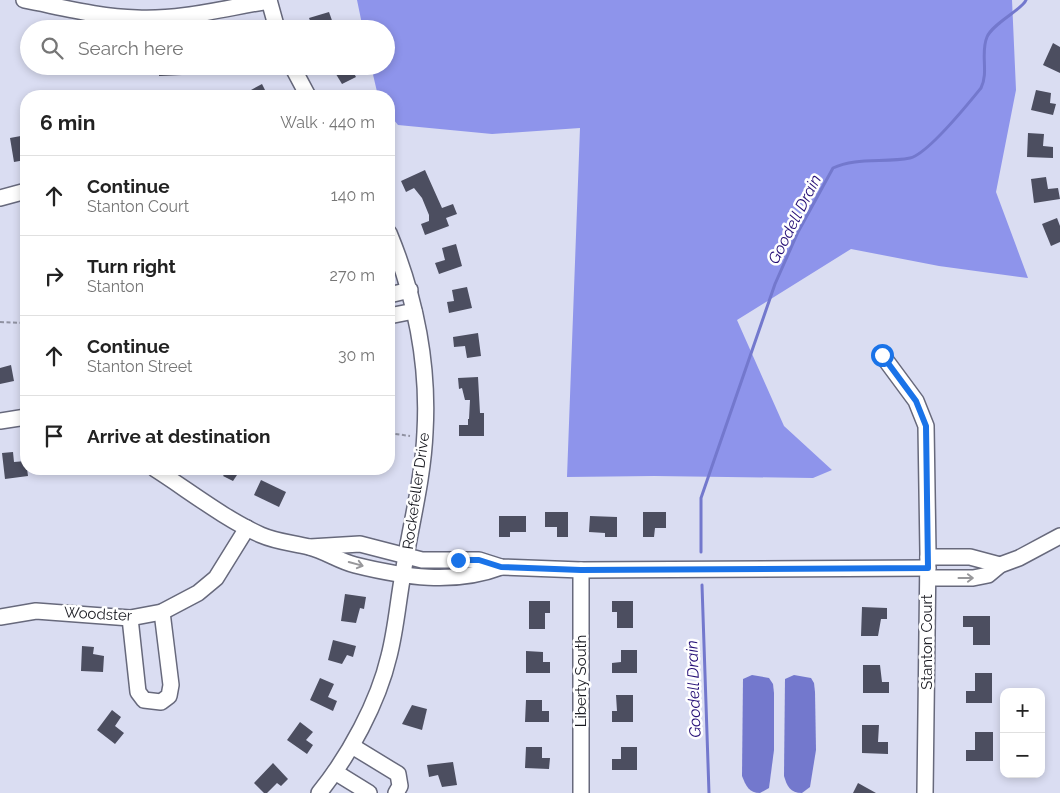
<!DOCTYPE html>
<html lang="en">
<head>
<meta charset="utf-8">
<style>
  :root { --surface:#fff; --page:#f2f2f2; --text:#222; --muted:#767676; --line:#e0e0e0 }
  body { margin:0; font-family:Raleway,sans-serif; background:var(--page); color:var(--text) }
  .controls { position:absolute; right:15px; bottom:15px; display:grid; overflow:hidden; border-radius:10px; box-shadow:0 2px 8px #0003 }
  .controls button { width:45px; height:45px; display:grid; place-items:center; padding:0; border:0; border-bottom:1px solid var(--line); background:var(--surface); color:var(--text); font:25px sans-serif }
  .stop { position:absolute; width:15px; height:15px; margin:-11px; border:4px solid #1a73e8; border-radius:50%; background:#fff }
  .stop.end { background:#1a73e8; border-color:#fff; box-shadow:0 1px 5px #0008 }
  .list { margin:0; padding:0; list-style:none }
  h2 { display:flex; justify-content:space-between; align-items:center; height:65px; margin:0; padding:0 20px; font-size:21px }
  h2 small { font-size:16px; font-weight:400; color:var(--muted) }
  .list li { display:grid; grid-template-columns:32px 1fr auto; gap:15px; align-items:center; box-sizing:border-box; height:80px; padding:0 20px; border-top:1px solid var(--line) }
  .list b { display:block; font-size:19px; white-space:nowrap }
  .list p { margin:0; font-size:16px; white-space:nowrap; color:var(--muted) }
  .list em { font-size:16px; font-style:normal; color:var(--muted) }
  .icon { flex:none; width:28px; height:28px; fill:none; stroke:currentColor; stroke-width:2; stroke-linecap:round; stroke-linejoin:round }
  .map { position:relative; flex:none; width:1060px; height:793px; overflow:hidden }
  .search { position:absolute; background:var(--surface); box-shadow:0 2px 8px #0003; left:20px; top:20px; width:375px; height:55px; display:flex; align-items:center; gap:12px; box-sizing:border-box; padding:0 18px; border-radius:28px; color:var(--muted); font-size:19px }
  .panel { position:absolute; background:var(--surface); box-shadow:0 2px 8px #0003; left:20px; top:90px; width:375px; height:385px; border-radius:20px }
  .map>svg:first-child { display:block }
  .forest { fill:#8e94eb }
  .water { fill:#7378cd }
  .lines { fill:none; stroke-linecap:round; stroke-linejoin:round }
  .stream { stroke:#7378cd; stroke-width:3 }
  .building { fill:#4c4e60 }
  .minor-casing { stroke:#67697c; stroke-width:18 }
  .path { stroke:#9092a2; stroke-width:2; stroke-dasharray:4 2.5; stroke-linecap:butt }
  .minor { stroke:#fff; stroke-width:15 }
  .oneway { stroke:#98989b }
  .route { stroke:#1a73e8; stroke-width:6 }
  .labels { text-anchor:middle; stroke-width:5; stroke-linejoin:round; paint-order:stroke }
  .street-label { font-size:15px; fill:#191a21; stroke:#fff }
  .water-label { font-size:16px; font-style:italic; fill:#230d75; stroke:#fff }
</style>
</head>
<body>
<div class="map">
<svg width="1060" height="793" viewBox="0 0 1060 793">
  <rect width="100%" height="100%" fill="#daddf2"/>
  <polygon class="forest" points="357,0 1012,0 1016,90 996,192 1028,278 939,266 851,249 737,320 784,426 832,470 813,478 654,476 567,477 580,128 492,134 398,125 389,114 389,96 378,96 371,66 386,66 386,29 363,29"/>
  <g class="water">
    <path d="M 752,675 L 769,678 L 773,684 L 774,693 L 774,750 L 769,788 L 760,793 C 749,793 746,786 742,776 L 743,679 Z"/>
    <path d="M 794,675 L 811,678 L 814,683 L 815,692 L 816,750 L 810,787 L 802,793 C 790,793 787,786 784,776 L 785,679 Z"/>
  </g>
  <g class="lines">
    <g class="stream">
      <path d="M 701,552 L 701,498 L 775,284 L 798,232 L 833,168 C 855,157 885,163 910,158 C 928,154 968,104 981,88 C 989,72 980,53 987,37 C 993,23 1023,9 1026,0"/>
      <polyline points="702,585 709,793"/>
    </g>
  </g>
  <g class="building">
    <polygon points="329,12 335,29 313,29 309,18"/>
    <polygon points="1053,43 1060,47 1060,73 1043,65"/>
    <polygon points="159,66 182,66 182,75 159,76"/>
    <polygon points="331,66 350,66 356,77 342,84"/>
    <polygon points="262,84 267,94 262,96 240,96"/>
    <polygon points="1036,90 1051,93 1050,103 1056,104 1053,115 1031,110"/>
    <polygon points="1028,133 1044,134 1043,146 1053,147 1053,158 1027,157"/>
    <polygon points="26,135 26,152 23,152 25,160 14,162 10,138"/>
    <polygon points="425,170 442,208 453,204 457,214 446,218 449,226 425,235 421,224 429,221 429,215 422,198 414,188 406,192 401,181"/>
    <polygon points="1046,177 1048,189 1058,188 1060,199 1034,203 1031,179"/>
    <polygon points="1057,218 1060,226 1060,242 1051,246 1042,224"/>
    <polygon points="456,244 462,266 439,274 435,263 445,260 442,248"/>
    <polygon points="467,287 472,308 449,313 447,302 454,301 452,290"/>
    <polygon points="478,333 481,356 467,358 465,346 454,347 453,337"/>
    <polygon points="11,365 14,381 0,384 0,368"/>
    <polygon points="478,377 480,413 484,413 484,436 459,436 459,425 468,425 468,419 469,419 470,400 465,400 462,388 459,389 458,378"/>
    <polygon points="13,452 14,462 26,461 28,476 5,479 2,453"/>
    <polygon points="228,469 241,469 233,481 223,476"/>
    <polygon points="261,480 286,492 279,507 254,495"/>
    <polygon points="545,512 568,512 568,537 557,537 557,527 545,527"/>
    <polygon points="643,512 666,512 666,528 655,528 654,537 643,537"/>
    <polygon points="499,516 526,516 526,532 510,532 510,537 499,537"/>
    <polygon points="590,516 617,517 617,537 605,537 605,533 589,532"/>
    <polygon points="345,594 366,597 364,609 360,608 356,623 341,621"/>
    <polygon points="529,601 550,601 550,613 545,613 545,629 529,629"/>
    <polygon points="612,601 633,601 633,628 617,628 617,612 612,612"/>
    <polygon points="862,607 887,608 887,619 881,619 878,636 861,636"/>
    <polygon points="963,616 990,616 990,645 973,645 973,627 963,627"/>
    <polygon points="333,640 356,646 353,657 347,655 342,664 328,660"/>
    <polygon points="82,646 94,647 93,654 104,656 103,672 81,671"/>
    <polygon points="621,650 637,650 637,673 612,673 612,663 621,662"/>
    <polygon points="526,651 543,652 543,662 550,662 550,673 526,673"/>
    <polygon points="863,665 880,665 882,682 889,682 889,693 863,693"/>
    <polygon points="975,673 992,673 992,703 966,703 966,691 975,691"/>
    <polygon points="320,678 334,684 328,697 337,701 333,711 310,700"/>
    <polygon points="616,695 633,695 633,722 612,722 612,711 617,711"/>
    <polygon points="526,700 542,700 542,711 549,711 549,722 525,722"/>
    <polygon points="412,705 427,709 422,730 402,724"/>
    <polygon points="112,710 121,717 115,726 124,733 115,744 97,730"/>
    <polygon points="300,722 313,732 306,740 313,745 307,754 287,740"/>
    <polygon points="862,725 879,725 878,742 888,742 888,754 862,753"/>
    <polygon points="975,732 993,732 993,761 966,761 966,750 975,750"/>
    <polygon points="526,747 542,747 542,758 550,758 549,769 525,768"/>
    <polygon points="621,747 637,747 637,770 612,770 612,759 621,759"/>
    <polygon points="453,762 457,785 442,787 438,775 429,777 427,765"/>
    <polygon points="273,763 288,779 281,786 277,783 267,793 264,793 254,783"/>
    <polygon points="858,783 876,793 853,793"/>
  </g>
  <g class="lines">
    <g class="minor-casing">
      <g id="minor">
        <path d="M 24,0 C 61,7 99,17 137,18 C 182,20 225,8 269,1"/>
        <polyline points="269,0 277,29"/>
        <polyline points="292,66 308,96"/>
        <polyline points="0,198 26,191"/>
        <polyline points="389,295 410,290"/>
        <polyline points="389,316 414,311"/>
        <polyline points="882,355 916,401 926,426 928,553 925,793"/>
        <polyline points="0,421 26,417"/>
        <path d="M 155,469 C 188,490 225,519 261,535 C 277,542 293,543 309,547 C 325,551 339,561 355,565 C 403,577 454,585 501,567"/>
        <polyline points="310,547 360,544 422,560 479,560 501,567 581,570 928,568"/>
        <polyline points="928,557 970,557 1000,565"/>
        <polyline points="928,578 973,578 988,575 1000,565 1019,558 1060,536"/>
        <polyline points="0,617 36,611 130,618 162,612 198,593 216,578 247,528"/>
        <polyline points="130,618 138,692 144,700 161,702 169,696 171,685 162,612"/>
        <polyline points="352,746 398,774 400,786 396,793"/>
        <polyline points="335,772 369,793"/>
        <path d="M 319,793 C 349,756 378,703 389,656 C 396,629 398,601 403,574 C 410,527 423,480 425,432 C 429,363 415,296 389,233"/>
        <polyline points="581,793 581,570"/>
      </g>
    </g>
    <g class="path">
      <polyline points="0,322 26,323"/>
      <polyline points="389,433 410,436"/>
    </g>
    <use href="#minor" class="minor"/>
  </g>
  <defs><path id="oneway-shaft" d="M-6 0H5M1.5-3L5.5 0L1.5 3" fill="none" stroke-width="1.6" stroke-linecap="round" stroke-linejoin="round" transform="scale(1.25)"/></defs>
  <g class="oneway">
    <use href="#oneway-shaft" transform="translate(356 564) rotate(15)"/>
    <use href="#oneway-shaft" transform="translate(966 578)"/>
  </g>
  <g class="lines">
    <polyline class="route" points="458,560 479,560 501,567 581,570 928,568 926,426 916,401 882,355"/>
  </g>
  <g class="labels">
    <g class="street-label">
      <text transform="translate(416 491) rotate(-82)" y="5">Rockefeller Drive</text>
      <text transform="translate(98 614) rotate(3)" y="5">Woodster</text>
      <text transform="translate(927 642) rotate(-90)" y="5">Stanton Court</text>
      <text transform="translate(581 681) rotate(-90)" y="5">Liberty South</text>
    </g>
    <g class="water-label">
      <text transform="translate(794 219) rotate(-63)" y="6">Goodell Drain</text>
      <text transform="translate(693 689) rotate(-92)" y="6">Goodell Drain</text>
    </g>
  </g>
</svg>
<div class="controls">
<button>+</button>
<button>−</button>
</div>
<div class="stop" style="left:882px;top:355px"></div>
<div class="stop end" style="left:458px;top:560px"></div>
<div class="search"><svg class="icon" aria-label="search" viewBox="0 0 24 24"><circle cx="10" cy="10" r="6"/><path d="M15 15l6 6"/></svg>Search here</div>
<section class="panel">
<h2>6 min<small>Walk · 440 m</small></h2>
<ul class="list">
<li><svg class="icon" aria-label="ahead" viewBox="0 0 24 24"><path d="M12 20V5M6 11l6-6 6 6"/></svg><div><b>Continue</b><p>Stanton Court</p></div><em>140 m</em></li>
<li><svg class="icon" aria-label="right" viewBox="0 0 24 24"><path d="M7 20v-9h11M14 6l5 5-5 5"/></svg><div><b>Turn right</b><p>Stanton</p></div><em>270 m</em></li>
<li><svg class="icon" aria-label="ahead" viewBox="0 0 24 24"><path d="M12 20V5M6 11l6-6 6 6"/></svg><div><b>Continue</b><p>Stanton Street</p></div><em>30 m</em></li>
<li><svg class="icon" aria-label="arrive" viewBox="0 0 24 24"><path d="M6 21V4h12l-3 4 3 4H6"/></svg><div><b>Arrive at destination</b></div></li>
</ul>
</section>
</div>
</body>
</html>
